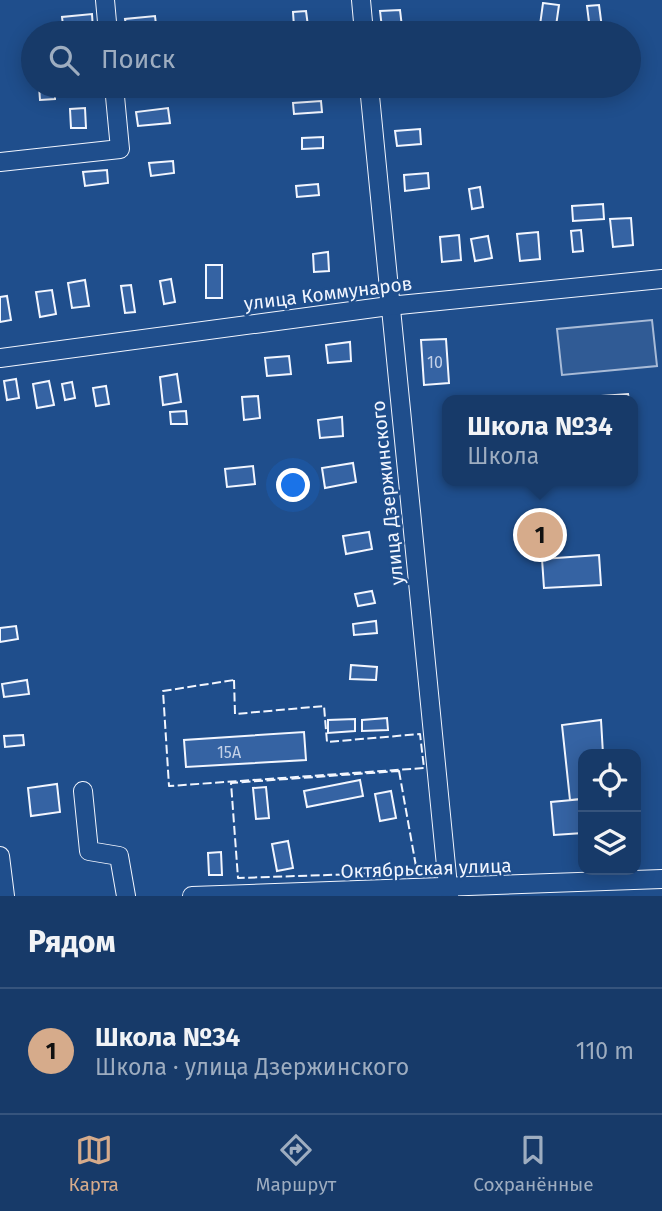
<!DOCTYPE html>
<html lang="ru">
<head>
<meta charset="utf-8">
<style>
  :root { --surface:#173a69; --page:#244571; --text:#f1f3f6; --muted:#9eadc0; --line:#36547d; --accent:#d6ab8b }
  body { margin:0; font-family:"Fira Sans",sans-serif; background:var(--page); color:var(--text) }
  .controls { position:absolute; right:21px; bottom:21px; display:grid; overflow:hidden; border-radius:14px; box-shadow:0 4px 18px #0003 }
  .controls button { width:63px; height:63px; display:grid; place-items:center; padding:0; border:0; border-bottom:2px solid var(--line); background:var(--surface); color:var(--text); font:35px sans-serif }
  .you { position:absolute; left:294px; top:486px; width:24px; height:24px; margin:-18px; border:5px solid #fff; border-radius:50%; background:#1a73e8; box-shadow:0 0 0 10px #1a73e833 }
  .badge { display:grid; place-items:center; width:46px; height:46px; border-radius:50%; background:var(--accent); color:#111; font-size:23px; font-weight:700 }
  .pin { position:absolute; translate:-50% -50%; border:4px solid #fff; box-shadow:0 2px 7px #0006 }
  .popup { position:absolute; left:442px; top:395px; width:196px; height:91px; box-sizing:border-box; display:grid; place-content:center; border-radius:14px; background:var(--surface); filter:drop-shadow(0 2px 5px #0005); font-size:23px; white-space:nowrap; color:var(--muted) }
  .popup b { font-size:26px; color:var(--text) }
  .popup::after { content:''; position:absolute; left:50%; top:100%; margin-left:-14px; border:14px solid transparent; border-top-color:var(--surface) }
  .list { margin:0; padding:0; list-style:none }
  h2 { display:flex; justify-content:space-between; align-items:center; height:91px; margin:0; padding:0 28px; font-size:30px }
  h2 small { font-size:23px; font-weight:400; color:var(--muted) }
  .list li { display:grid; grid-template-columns:46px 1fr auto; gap:21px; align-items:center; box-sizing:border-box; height:126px; padding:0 28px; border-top:2px solid var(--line) }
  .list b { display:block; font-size:26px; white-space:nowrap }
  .list p { margin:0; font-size:23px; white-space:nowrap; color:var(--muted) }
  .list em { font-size:23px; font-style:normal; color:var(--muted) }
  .icon { flex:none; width:38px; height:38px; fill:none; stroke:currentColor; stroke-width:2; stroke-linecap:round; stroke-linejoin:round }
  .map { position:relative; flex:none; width:662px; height:896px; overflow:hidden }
  .search { position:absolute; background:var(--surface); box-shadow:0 4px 18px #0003; left:21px; right:21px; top:21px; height:77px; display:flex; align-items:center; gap:18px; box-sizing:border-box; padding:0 24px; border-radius:38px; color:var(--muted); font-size:26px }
  .sheet { height:217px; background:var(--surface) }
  nav { display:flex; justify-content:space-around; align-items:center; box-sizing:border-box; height:98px; border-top:2px solid var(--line); background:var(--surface); font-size:19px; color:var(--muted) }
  nav a { display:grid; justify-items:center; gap:4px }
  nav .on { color:var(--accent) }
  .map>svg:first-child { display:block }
  .green { fill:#305b95; stroke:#a8bbd7; stroke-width:2 }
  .building { fill:#3563a3; stroke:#f2f6ff; stroke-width:2 }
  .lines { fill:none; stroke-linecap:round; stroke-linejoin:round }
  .minor-casing { stroke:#f2f6ff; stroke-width:20 }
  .minor { stroke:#1f4e8c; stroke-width:18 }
  .fence { stroke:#f2f6ff; stroke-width:2; stroke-dasharray:9 3.5; stroke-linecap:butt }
  .labels { text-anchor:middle; stroke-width:5; stroke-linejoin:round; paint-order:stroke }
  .number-label { font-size:16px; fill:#c3d1e8 }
  .street-label { font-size:19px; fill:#f2f6ff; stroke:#1f4e8c }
</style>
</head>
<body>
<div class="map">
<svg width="662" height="896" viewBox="0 0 662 896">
  <rect width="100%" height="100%" fill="#1f4e8c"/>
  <polygon class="green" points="652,320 657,366 562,375 557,329"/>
  <g class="building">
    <polygon points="543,3 559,5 556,26 540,25"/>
    <polygon points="599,5 602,28 590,30 587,6"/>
    <polygon points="400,10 402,27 382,28 380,11"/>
    <polygon points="306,11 308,26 294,27 293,12"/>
    <polygon points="92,14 93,30 64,33 62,17"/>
    <polygon points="155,16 157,33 127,33 125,19"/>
    <polygon points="39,86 55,86 55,99 40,100"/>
    <polygon points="321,101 322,112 294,114 293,103"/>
    <polygon points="85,108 86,128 71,128 70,109"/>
    <polygon points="168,108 170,123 138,126 136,112"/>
    <polygon points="420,129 421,144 397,146 395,131"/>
    <polygon points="323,137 323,148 302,149 302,138"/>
    <polygon points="173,161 174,173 151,176 149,163"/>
    <polygon points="107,170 108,183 85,186 83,172"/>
    <polygon points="428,173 429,188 405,191 404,175"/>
    <polygon points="318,184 319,195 297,197 296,186"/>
    <polygon points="480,187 483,207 472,209 469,189"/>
    <polygon points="603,204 604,219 573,221 572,206"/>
    <polygon points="631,218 633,245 613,247 610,219"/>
    <polygon points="581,230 583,251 573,252 571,231"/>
    <polygon points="538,232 540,259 520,261 517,234"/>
    <polygon points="459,235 461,260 442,262 440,237"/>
    <polygon points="488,236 492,258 475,261 471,239"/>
    <polygon points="328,252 329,271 314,272 313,254"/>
    <rect x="206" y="265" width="16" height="33"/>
    <polygon points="171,279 175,302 164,304 160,281"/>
    <polygon points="85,280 89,306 72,308 68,283"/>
    <polygon points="131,285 135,312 125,313 121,286"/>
    <polygon points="52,290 56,314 40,317 36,292"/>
    <polygon points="7,296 11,320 0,322 0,297"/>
    <polygon points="446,339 449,383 424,385 421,340"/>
    <polygon points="350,342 351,361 328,363 326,345"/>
    <polygon points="289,356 291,374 267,376 265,358"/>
    <polygon points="177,374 181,402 163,405 160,377"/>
    <polygon points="16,379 19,398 7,400 4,381"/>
    <polygon points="49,381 54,405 37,408 33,384"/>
    <polygon points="72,382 75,398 65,400 62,384"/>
    <polygon points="106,386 109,404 96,406 93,388"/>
    <polygon points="628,394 629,400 574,400 574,398"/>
    <polygon points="258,396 260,418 244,420 242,397"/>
    <polygon points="186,411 187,424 171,424 170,412"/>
    <polygon points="342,417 343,436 320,438 318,420"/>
    <polygon points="353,463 356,482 325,488 322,468"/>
    <polygon points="253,466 255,484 227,487 225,469"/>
    <polygon points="369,532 372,549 346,554 343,536"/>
    <polygon points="599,555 601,585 544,588 542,559"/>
    <polygon points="372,591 375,603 358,606 355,594"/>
    <polygon points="376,621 377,633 354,635 353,624"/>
    <polygon points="16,626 18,639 0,642 0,628"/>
    <polygon points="351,665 377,667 376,680 350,679"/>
    <polygon points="27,680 29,694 4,697 2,684"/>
    <polygon points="387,718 388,730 362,731 362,720"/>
    <polygon points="355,719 355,731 328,733 328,720"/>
    <polygon points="601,720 603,754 583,754 583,799 570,800 562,725"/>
    <polygon points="304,732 306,760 186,767 184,740"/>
    <polygon points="23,735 24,745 5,747 4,736"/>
    <polygon points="360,780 363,796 307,807 304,791"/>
    <polygon points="57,784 60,812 31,816 28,788"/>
    <polygon points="266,787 269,818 256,819 253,788"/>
    <polygon points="391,791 396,818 380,821 375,794"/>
    <polygon points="583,799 583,833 554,835 551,802"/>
    <polygon points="288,841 293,868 277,871 272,844"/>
    <polygon points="221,852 222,875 209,875 208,853"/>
  </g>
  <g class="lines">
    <g class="minor-casing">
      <g id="minor">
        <polyline points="105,0 108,33"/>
        <polyline points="361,0 364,33"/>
        <polyline points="369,86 449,896"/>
        <polyline points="0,162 120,149 114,86"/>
        <polyline points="0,358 389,306 662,279"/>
        <polyline points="83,791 89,851 119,856 126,896"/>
        <polyline points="0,856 5,896"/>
        <polyline points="192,896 662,879"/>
      </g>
    </g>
    <use href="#minor" class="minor"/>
    <g class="fence">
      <polygon points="234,680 235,714 324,706 327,742 420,734 424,768 169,786 163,691"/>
      <polygon points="399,771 417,872 238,878 231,783"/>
    </g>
  </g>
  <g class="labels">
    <g class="number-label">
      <text x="435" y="368">10</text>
      <text x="229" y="758">15А</text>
    </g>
    <g class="street-label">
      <text transform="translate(328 293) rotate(-7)" y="7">улица Коммунаров</text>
      <text transform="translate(387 493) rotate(-96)" y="7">улица Дзержинского</text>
      <text transform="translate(426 868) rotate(-2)" y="7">Октябрьская улица</text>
    </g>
  </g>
</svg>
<div class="controls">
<button><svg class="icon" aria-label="locate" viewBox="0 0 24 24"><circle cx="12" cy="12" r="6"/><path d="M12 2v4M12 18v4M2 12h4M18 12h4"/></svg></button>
<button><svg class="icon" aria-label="layers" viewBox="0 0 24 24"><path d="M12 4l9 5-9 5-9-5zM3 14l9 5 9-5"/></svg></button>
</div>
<div class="you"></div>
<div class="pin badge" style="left:540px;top:535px">1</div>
<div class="popup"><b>Школа №34</b>Школа</div>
<div class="search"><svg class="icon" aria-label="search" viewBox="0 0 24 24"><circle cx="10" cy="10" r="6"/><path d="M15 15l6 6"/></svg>Поиск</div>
</div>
<section class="sheet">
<h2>Рядом<small></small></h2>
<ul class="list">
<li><span class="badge">1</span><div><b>Школа №34</b><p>Школа · улица Дзержинского</p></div><em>110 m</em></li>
</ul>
</section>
<nav>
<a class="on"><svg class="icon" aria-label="map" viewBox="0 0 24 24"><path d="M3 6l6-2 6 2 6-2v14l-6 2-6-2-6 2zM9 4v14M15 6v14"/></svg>Карта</a>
<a><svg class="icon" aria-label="directions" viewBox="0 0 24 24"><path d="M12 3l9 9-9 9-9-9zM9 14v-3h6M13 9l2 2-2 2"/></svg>Маршрут</a>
<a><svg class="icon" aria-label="saved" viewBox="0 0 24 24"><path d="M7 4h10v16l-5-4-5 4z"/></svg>Сохранённые</a>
</nav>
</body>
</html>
